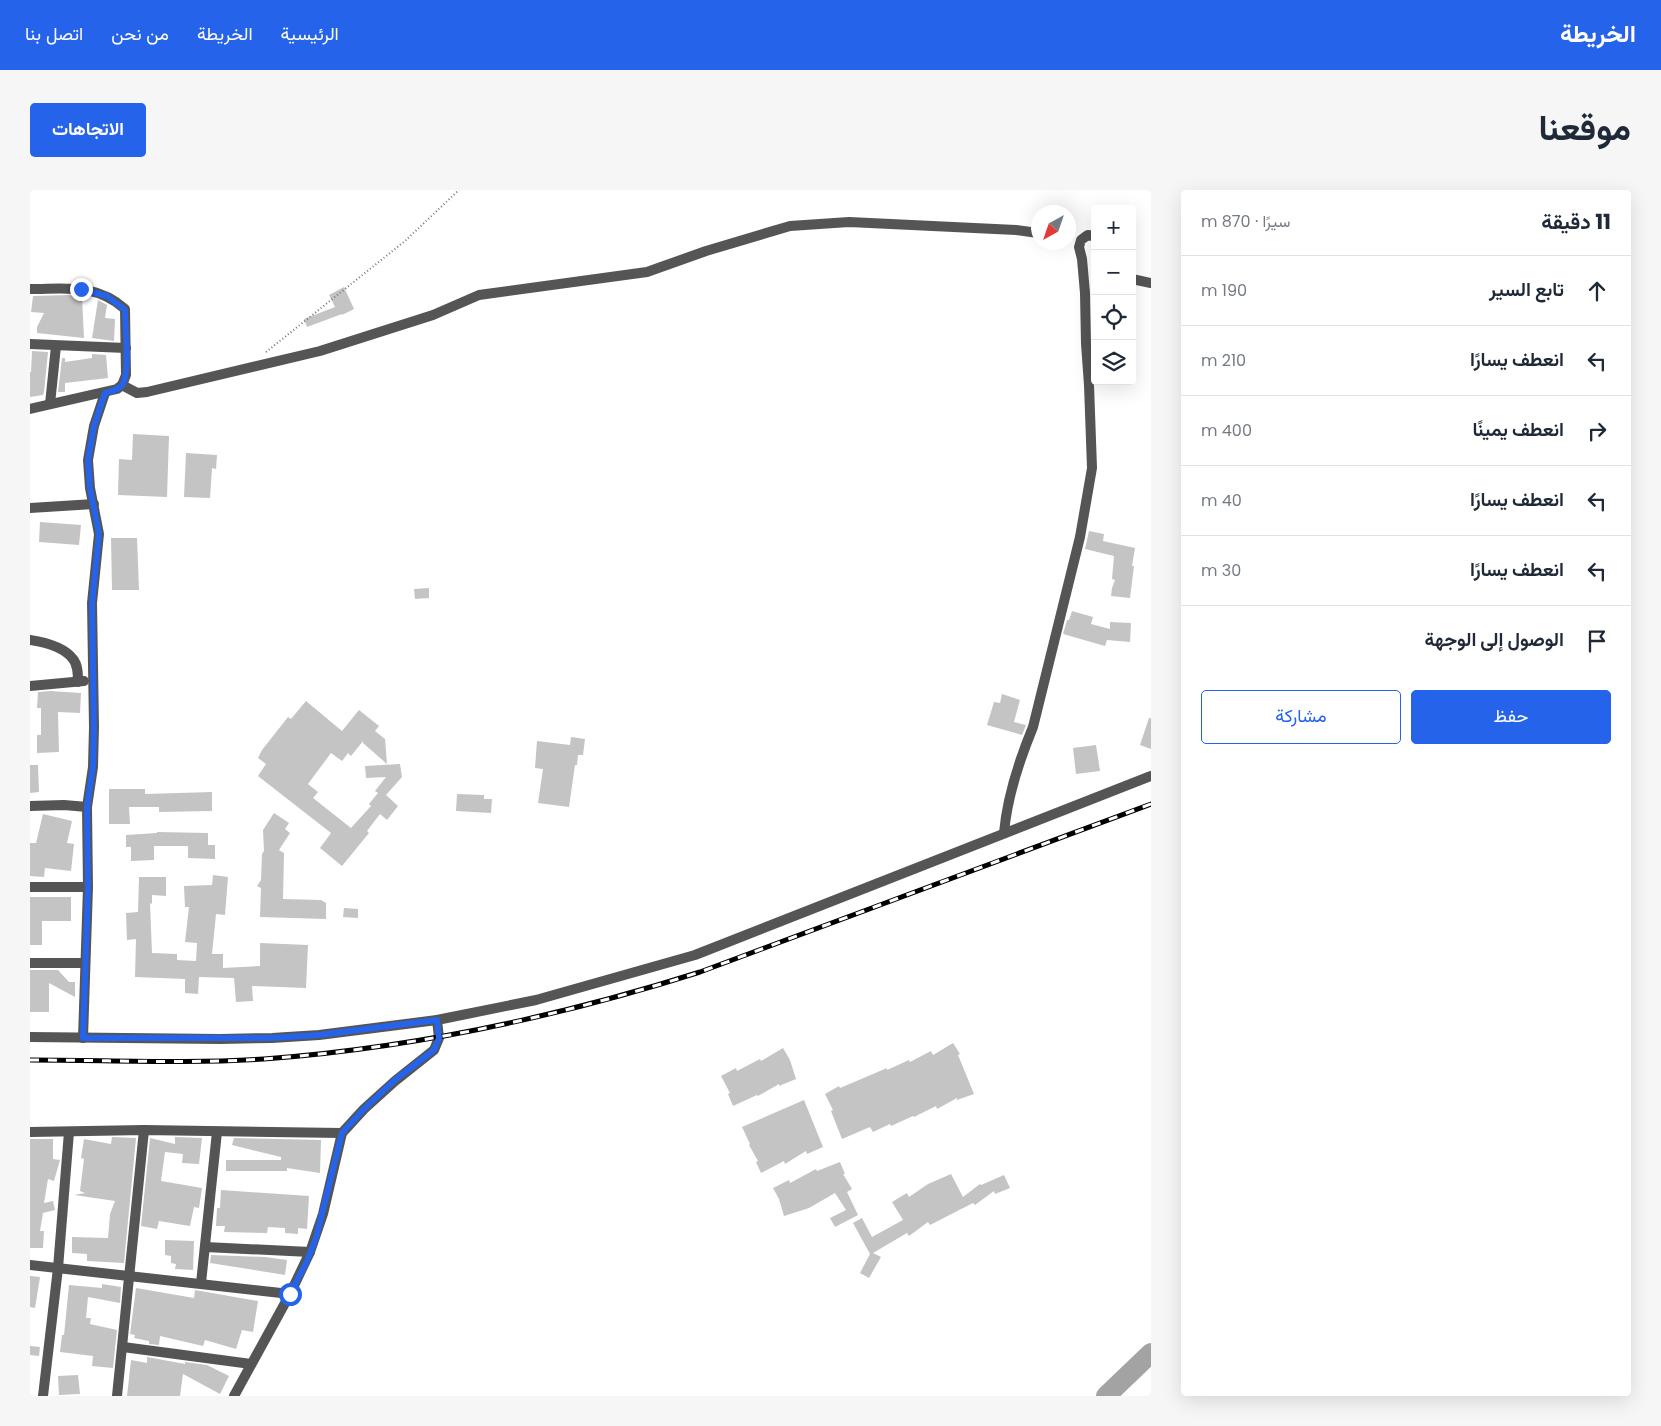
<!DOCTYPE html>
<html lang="ar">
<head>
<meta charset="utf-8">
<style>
  :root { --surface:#fff; --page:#f6f6f7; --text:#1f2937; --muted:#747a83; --line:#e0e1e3; --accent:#2563eb }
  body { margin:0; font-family:Poppins,Vazirmatn,sans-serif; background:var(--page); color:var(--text); direction:rtl }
  .controls { position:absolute; right:15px; top:15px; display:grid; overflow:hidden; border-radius:5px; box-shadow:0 5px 20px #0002 }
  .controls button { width:45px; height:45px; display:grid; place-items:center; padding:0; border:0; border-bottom:1px solid var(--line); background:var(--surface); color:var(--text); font:25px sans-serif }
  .compass { position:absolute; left:1001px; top:15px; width:45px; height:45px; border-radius:50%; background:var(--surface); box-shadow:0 5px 20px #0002; rotate:220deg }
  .stop { position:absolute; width:15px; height:15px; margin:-11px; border:4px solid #2563eb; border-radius:50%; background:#fff }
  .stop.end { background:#2563eb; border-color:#fff; box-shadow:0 1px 5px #0008 }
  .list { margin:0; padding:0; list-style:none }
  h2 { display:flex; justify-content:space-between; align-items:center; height:65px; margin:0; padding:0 20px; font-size:21px }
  h2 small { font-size:16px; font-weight:400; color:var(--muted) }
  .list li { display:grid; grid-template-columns:32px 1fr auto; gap:15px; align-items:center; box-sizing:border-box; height:70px; padding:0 20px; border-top:1px solid var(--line) }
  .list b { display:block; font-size:19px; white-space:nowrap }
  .list em { font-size:16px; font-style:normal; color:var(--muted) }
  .actions { display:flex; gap:10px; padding:15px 20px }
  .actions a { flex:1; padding:11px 0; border:1px solid var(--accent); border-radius:5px; text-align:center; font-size:18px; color:var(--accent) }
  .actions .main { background:var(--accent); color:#fff }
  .icon { flex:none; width:28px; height:28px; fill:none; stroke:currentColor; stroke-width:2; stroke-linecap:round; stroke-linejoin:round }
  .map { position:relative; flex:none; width:1121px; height:1206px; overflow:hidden; direction:ltr; border-radius:5px }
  header { display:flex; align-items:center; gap:30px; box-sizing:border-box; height:70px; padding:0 25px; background:var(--accent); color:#fff }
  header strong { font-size:24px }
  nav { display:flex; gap:28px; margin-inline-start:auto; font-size:18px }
  .intro { display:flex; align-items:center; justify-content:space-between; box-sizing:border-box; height:120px; padding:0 30px }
  h1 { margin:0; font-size:35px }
  .button { padding:12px 22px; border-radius:5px; background:var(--accent); color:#fff; font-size:18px; font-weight:700 }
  main { display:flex; gap:30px; padding:0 30px }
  aside { flex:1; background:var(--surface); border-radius:5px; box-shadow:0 5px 20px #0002 }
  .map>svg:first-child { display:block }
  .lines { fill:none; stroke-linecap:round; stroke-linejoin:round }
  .river { stroke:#a3a3a3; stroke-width:20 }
  .building { fill:#c4c4c4 }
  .path { stroke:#777; stroke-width:2; stroke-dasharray:1 2.5; stroke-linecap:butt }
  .street { stroke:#555; stroke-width:10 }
  .rail-casing { stroke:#000; stroke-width:5 }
  .rail { stroke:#fff; stroke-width:3; stroke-dasharray:9; stroke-linecap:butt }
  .route { stroke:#2563eb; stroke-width:6 }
</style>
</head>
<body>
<header>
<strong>الخريطة</strong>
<nav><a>الرئيسية</a><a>الخريطة</a><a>من نحن</a><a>اتصل بنا</a></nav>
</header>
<div class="intro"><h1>موقعنا</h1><a class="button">الاتجاهات</a></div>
<main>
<aside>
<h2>11 دقيقة<small>سيرًا · 870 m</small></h2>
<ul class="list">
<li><svg class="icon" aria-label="ahead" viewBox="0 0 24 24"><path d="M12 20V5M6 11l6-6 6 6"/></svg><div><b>تابع السير</b></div><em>190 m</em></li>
<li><svg class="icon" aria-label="left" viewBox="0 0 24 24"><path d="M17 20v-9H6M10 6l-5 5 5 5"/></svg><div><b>انعطف يسارًا</b></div><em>210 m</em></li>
<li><svg class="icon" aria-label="right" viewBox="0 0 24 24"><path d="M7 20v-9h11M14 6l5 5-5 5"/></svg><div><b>انعطف يمينًا</b></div><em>400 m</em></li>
<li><svg class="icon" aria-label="left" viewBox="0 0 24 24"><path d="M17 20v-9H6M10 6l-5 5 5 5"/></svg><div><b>انعطف يسارًا</b></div><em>40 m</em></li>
<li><svg class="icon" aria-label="left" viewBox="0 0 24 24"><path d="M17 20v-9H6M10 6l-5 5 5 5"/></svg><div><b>انعطف يسارًا</b></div><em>30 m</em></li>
<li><svg class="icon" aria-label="arrive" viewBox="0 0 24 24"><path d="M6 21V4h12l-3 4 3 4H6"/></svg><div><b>الوصول إلى الوجهة</b></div></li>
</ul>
<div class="actions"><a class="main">حفظ</a><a>مشاركة</a></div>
</aside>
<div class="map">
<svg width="1121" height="1206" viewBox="0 0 1121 1206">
  <rect width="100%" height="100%" fill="#fff"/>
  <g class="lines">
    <polyline class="river" points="1076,1206 1121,1163"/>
  </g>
  <g class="building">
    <polygon points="314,97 324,119 312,125 312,124 277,137 274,129 305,117 299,105"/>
    <polygon points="38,105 52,107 54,148 7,143 7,137 14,123 1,122 3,106"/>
    <polygon points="68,110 77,115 75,128 85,129 84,151 62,148"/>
    <polygon points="2,161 18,162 14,202 13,205 0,207 0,182 1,182"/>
    <polygon points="62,164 76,165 78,188 35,193 35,202 28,202 32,168 35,168 35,172 62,168"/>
    <polygon points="103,244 139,246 137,307 88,305 89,269 102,270"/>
    <polygon points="156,263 187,265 186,279 182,278 180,308 154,307"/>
    <polygon points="10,332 51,335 49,355 9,352"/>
    <polygon points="1059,341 1074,344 1073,351 1105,358 1102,376 1104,376 1100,408 1081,406 1082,398 1085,390 1082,389 1084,366 1055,359"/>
    <polygon points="81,348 107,348 109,400 82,400"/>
    <polygon points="399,398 399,408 385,409 384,399"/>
    <polygon points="1042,421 1063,427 1061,434 1080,439 1080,432 1101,433 1100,452 1077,450 1075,456 1033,444 1037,430 1039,430"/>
    <polygon points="20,501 51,503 50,523 28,522 29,562 7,563 7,545 11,545 11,518 7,518 8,502"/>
    <polygon points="972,504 990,510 984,532 996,535 992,545 957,535 964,512 970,513"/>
    <polygon points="276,511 312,541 329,520 349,536 345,541 355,549 357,574 333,553 333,551 321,566 318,563 312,571 301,563 278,594 288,602 283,608 321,638 341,616 339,614 348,603 345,601 356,587 336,588 335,576 370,574 372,587 356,605 368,616 357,630 350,624 337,641 339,643 312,676 290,658 301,643 228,586 236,574 228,568 232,560 258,527 261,529"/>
    <polygon points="1119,528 1121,528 1121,559 1110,555"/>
    <polygon points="541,547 555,549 553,565 548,565 547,575 545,575 539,617 508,613 513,579 505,578 507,551 540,555"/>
    <polygon points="1066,555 1070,581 1046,584 1043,558"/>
    <polygon points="0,575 8,575 9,602 0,603"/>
    <polygon points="79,599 115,599 115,604 182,602 182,621 129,622 129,617 99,617 100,634 79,634"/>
    <polygon points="427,604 454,605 454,609 462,609 461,623 426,621"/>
    <polygon points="244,623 259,633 255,639 260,643 249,660 254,663 253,709 291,710 296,713 296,729 230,727 231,698 227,696 231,690 232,664 234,661 233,640"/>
    <polygon points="13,624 42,631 37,653 44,654 41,681 15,678 14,687 0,686 0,653 6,653"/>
    <polygon points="127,642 178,643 178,655 185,655 185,669 158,668 158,656 124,656 124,670 101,671 101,657 96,657 96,645 127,643"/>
    <polygon points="183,685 198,687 195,725 186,724 182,764 193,764 193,778 230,776 230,753 278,755 276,798 222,796 223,811 206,812 204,788 169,787 168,804 155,803 155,789 105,787 106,749 97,750 96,723 108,722 109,687 136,687 136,706 122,705 122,714 120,713 122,763 147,764 147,770 166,771 167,753 155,752 159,717 155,717 154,696 182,695"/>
    <polygon points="0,707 41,707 41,731 12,731 12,755 0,755"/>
    <polygon points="314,718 328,719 328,728 313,727"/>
    <polygon points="0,780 28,780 39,792 45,792 45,807 19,793 19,822 0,822"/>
    <polygon points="923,853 930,864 928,865 944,904 927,910 927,908 907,919 906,916 884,927 883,926 861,936 860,934 843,942 840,937 812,949 801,921 803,920 795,904 809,896 810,898 857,878 857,880 879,870 880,872 901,861 903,865"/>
    <polygon points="753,858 760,870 766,889 749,896 749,894 728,906 727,905 703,916 698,904 700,903 691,886 706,878 707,881 730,869 731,871"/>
    <polygon points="774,910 793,957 777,964 776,961 755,974 754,971 731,983 726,972 728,971 719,955 720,954 712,937"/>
    <polygon points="82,947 106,948 94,1073 57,1071 57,1064 42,1063 42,1047 78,1048 80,1024 85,1011 44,1005 55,1003 50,1001 54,969 51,968 54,949 81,954"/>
    <polygon points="145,947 172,948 169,974 152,973 153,964 135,962 131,991 172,998 169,1018 164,1017 160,1036 129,1031 127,1039 111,1036 120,948 145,954"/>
    <polygon points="204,948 291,950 290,983 257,978 257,981 196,981 196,970 251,970 251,967 202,955"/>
    <polygon points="0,949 23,949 23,969 30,970 24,991 18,989 14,1013 23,1011 25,1020 13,1023 10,1041 14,1041 13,1058 0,1058"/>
    <polygon points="810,972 815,984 813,984 822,999 817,1002 828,1025 805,1037 800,1028 816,1020 805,1003 779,1018 754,1026 749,1009 743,998 759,990 760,993 786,979 787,981"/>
    <polygon points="921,984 933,1007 950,994 951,995 974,985 980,998 965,1004 964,1001 945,1015 943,1013 900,1035 898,1032 879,1046 877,1043 843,1063 851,1067 839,1088 830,1083 840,1064 823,1033 832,1028 842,1047 873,1030 862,1012 877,1003 879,1007 898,994"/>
    <polygon points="191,1000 279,1006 277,1039 268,1038 268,1044 255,1043 255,1038 238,1037 237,1043 194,1042 195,1036 186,1036 187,1018 190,1018"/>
    <polygon points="135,1050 164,1051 163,1080 145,1079 146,1074 141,1073 141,1066 135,1065"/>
    <polygon points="181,1065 235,1067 257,1070 255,1085 180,1073"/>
    <polygon points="0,1086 10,1087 5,1118 0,1117"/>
    <polygon points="72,1094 91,1097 90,1113 58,1107 56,1128 61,1128 60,1134 87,1140 83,1178 62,1176 63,1166 30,1162 32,1145 34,1145 39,1095 72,1098"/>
    <polygon points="106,1098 164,1108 165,1100 228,1111 223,1142 212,1140 206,1159 175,1150 173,1156 130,1146 129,1155 119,1154 119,1151 104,1148 105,1145 100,1144"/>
    <polygon points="0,1156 10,1157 9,1166 0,1165"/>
    <polygon points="117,1167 155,1174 155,1172 177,1175 199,1186 190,1204 153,1184 150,1206 97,1206 101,1170 117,1173"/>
    <polygon points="48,1185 50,1204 29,1205 28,1186"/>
  </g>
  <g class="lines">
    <polyline class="path" points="236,162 375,51 429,0"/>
    <g class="street">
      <polyline points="1102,89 1121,93"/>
      <path d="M 0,99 C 36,99 66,93 95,119 L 96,185 L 92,195 L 87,199 L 0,219"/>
      <polyline points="0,154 96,158"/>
      <polyline points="92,195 107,203 117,202 290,161 403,125 449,105 617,82 676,61 760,36 819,32 986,40 1008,43"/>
      <polyline points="20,214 26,156"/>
      <polyline points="0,318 64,314"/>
      <path d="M 0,450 C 13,452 34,457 43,469 C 48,475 48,484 48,492"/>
      <polyline points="0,496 54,491"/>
      <polyline points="0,616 34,615 57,617"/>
      <path d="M 974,643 C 977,607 989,571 1003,537 L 1050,347 L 1062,278 L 1059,195 L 1056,154 L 1055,103 L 1052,69 L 1049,57 L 1051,50 L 1055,47 L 1058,45 L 1065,46"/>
      <polyline points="0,697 58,697"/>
      <polyline points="0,773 55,773"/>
      <polyline points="0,847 190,849 242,848 289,845 407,830 506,810 665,765 1121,586"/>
      <polyline points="53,848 58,697 57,617 63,577 64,537 62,413 69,344 60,298 58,270 64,236 75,203"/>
      <polyline points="0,942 114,940 312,943"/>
      <polyline points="175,1057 280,1062"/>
      <polyline points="0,1075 260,1104"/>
      <polyline points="171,1093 187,942"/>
      <polyline points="93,1157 221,1174"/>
      <polyline points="13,1206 28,1078 39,942"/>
      <polyline points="87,1206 114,940"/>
      <polyline points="204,1206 260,1104 280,1062 293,1024 312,943 334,919 365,891 404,860 409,848 407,830"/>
    </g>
    <g class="rail-casing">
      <path id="rail" d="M 0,870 C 78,870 157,874 234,869 C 383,858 528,827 670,782 L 1121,614"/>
    </g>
    <use href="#rail" class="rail"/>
  </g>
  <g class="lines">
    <path class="route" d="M 51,99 L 77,106 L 95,120 C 95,136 100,182 93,194 C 89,200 82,201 75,203 L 64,236 L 58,270 L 60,298 L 69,344 L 62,414 L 64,537 L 63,577 L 57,617 L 58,697 L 53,848 L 242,848 L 289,845 L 407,830 L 409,848 L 404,860 L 365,890 L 334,919 L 312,943 L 286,1048 L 277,1071 L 260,1104"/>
  </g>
</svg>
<div class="controls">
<button>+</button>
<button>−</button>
<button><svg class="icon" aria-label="locate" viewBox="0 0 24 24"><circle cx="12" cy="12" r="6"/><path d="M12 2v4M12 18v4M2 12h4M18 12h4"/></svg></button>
<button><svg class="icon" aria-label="layers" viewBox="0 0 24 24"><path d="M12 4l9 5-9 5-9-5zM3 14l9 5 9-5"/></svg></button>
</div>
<svg class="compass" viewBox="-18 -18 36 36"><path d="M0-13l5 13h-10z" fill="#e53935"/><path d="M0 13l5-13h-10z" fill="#747a83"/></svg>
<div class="stop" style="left:260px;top:1104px"></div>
<div class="stop end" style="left:51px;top:99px"></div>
</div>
</main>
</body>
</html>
